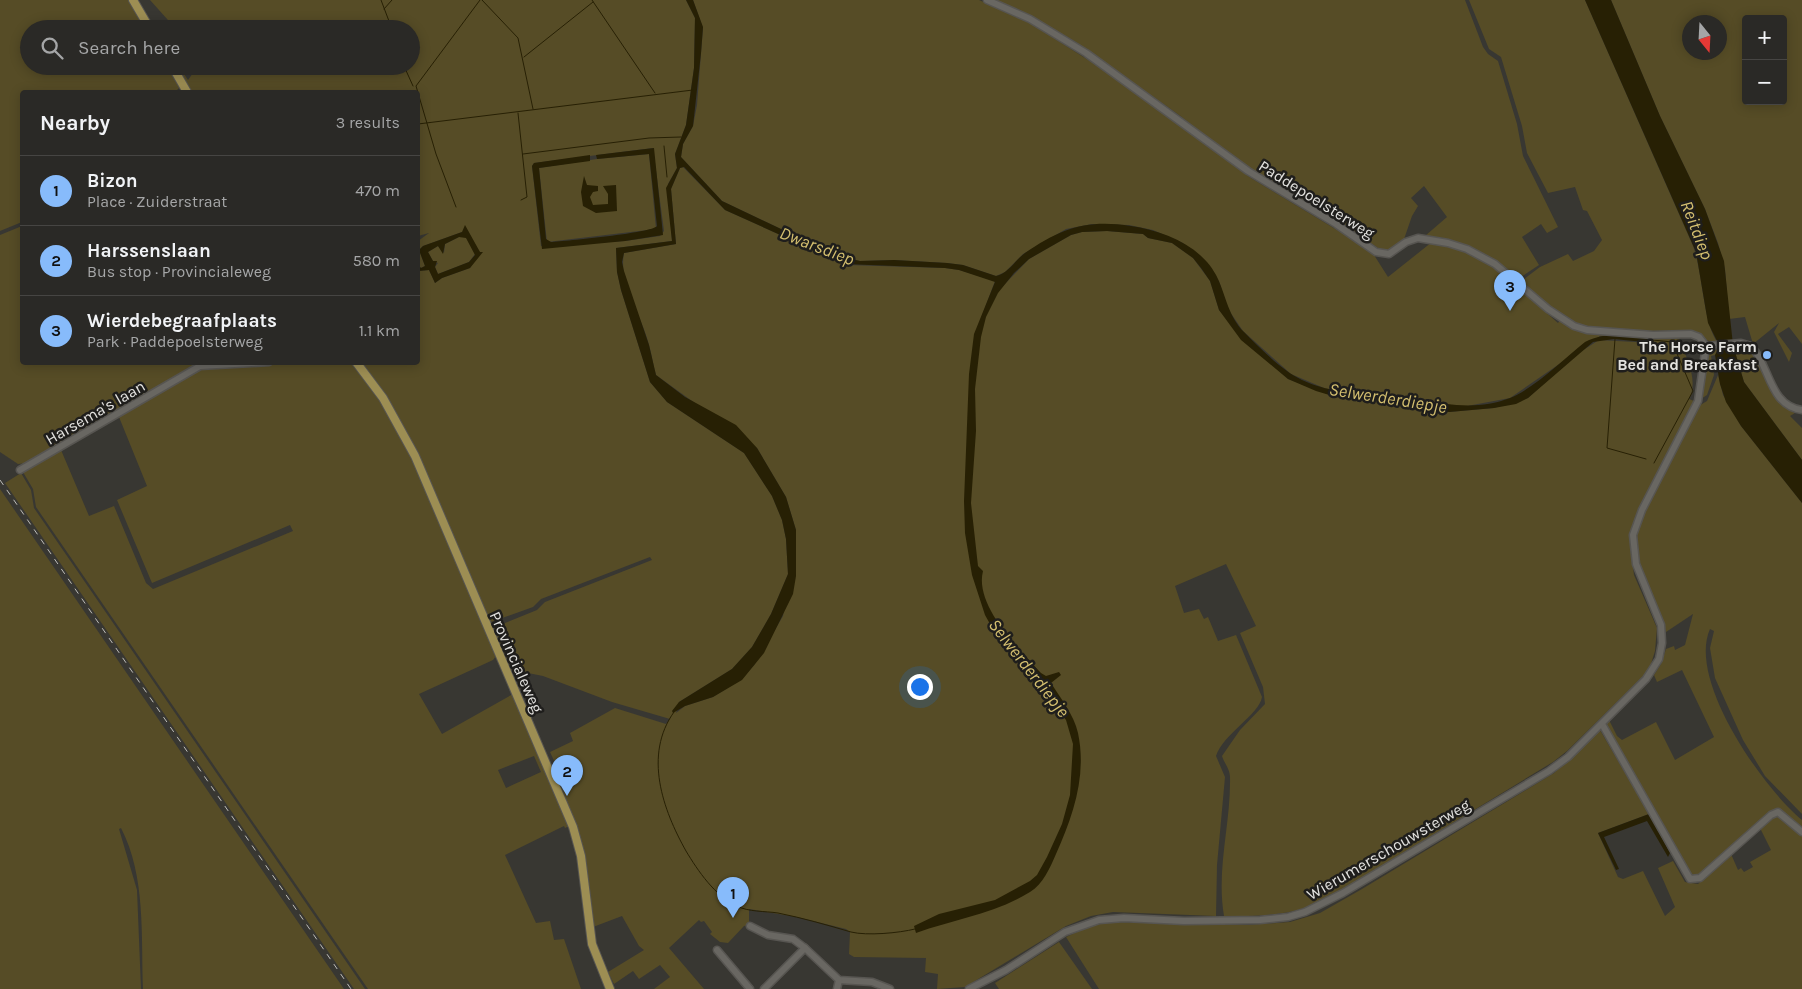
<!DOCTYPE html>
<html lang="en">
<head>
<meta charset="utf-8">
<style>
  :root { --surface:#2a2926; --page:#363532; --text:#f1f3f6; --muted:#a5a6a7; --line:#464543; --accent:#87bbfb }
  body { margin:0; font-family:Karla,sans-serif; background:var(--page); color:var(--text) }
  .controls { position:absolute; right:15px; top:15px; display:grid; overflow:hidden; border-radius:5px; box-shadow:0 2px 12px #0003 }
  .controls button { width:45px; height:45px; display:grid; place-items:center; padding:0; border:0; border-bottom:1px solid var(--line); background:var(--surface); color:var(--text); font:25px sans-serif }
  .compass { position:absolute; left:1682px; top:15px; width:45px; height:45px; border-radius:50%; background:var(--surface); box-shadow:0 2px 12px #0003; rotate:162deg }
  .you { position:absolute; left:919px; top:686px; width:18px; height:18px; margin:-12px; border:4px solid #fff; border-radius:50%; background:#1a73e8; box-shadow:0 0 0 8px #1a73e833 }
  .badge { display:grid; place-items:center; width:32px; height:32px; border-radius:50%; background:var(--accent); color:#111; font-size:16px; font-weight:700 }
  .pin { position:absolute; translate:-50% -41px; filter:drop-shadow(0 1px 2px #0008) }
  .pin::after { content:''; position:absolute; top:26px; width:18px; height:15px; background:inherit; clip-path:polygon(0 0,100% 0,50% 100%) }
  .list { margin:0; padding:0; list-style:none }
  h2 { display:flex; justify-content:space-between; align-items:center; height:65px; margin:0; padding:0 20px; font-size:21px }
  h2 small { font-size:16px; font-weight:400; color:var(--muted) }
  .list li { display:grid; grid-template-columns:32px 1fr auto; gap:15px; align-items:center; box-sizing:border-box; height:70px; padding:0 20px; border-top:1px solid var(--line) }
  .list b { display:block; font-size:19px; white-space:nowrap }
  .list p { margin:0; font-size:16px; white-space:nowrap; color:var(--muted) }
  .list em { font-size:16px; font-style:normal; color:var(--muted) }
  .icon { flex:none; width:28px; height:28px; fill:none; stroke:currentColor; stroke-width:2; stroke-linecap:round; stroke-linejoin:round }
  .map { position:relative; flex:none; width:1802px; height:989px; overflow:hidden }
  .search { position:absolute; background:var(--surface); box-shadow:0 2px 12px #0003; left:20px; top:20px; width:400px; height:55px; display:flex; align-items:center; gap:12px; box-sizing:border-box; padding:0 18px; border-radius:28px; color:var(--muted); font-size:19px }
  .panel { position:absolute; background:var(--surface); box-shadow:0 2px 12px #0003; left:20px; top:90px; width:400px; height:275px; border-radius:5px }
  .map>svg:first-child { display:block }
  .green { fill:#564c26; fill-rule:evenodd }
  .water { fill:#272004; fill-rule:evenodd }
  .lines { fill:none; stroke-linecap:round; stroke-linejoin:round }
  .stream { stroke:#272004; stroke-width:1 }
  .minor-casing { stroke:#575551; stroke-width:9 }
  .major-casing { stroke:#575551; stroke-width:10 }
  .minor { stroke:#696762; stroke-width:6 }
  .major { stroke:#9d8e53; stroke-width:8 }
  .rail { stroke:#bebdba; stroke-width:1; stroke-dasharray:6 6; stroke-linecap:butt }
  .poi-dot { fill:#87bbfb; stroke:#1f1e1c; stroke-width:2 }
  .labels { text-anchor:middle; stroke-width:5; stroke-linejoin:round; paint-order:stroke }
  .street-label { font-size:16px; fill:#e3e2df; stroke:#1f1e1c }
  .poi-label { font-size:16px; font-weight:bold; fill:#e3e2df; stroke:#1f1e1c; text-anchor:end }
  .water-label { font-size:18px; font-style:italic; fill:#d4bf6f; stroke:#1f1e1c }
</style>
</head>
<body>
<div class="map">
<svg width="1802" height="989" viewBox="0 0 1802 989">
  <rect width="100%" height="100%" fill="#383732"/>
  <g class="green">
    <polygon points="0,0 131,0 146,29 29,29 29,66 167,66 180,87 175,92 22,92 22,222 0,231"/>
    <path d="M 150,0 L 686,0 L 695,18 L 694,68 L 686,125 L 675,154 L 677,168 L 668,184 L 672,241 L 616,248 L 617,272 L 621,290 L 650,382 L 667,402 L 744,453 L 772,496 L 782,520 L 786,539 L 788,574 L 771,614 L 752,647 L 732,669 L 679,702 L 676,713 L 685,706 L 713,697 L 742,679 L 755,664 L 783,616 L 796,530 L 786,497 L 757,448 L 656,375 C 653,365 652,355 649,345 C 642,315 618,284 624,253 L 676,244 L 671,189 L 680,168 L 683,167 L 725,210 L 847,265 L 945,268 L 959,270 L 995,281 L 975,334 L 994,291 L 1001,288 L 1029,259 L 1071,235 L 1082,232 L 1107,231 L 1143,234 L 1148,238 L 1172,243 L 1193,258 L 1210,281 L 1219,310 L 1261,355 L 1288,379 L 1336,397 L 1375,399 L 1449,412 L 1494,408 L 1528,398 L 1577,354 L 1599,340 L 1653,343 L 1653,339 L 1679,338 C 1686,358 1699,379 1689,399 L 1694,401 L 1632,527 L 1630,545 L 1634,575 L 1657,628 L 1655,651 L 1651,664 L 1645,674 L 1625,694 L 1567,751 L 1553,762 L 1352,884 C 1339,891 1327,899 1314,905 C 1286,916 1254,916 1224,916 C 1216,869 1231,824 1230,777 C 1230,769 1224,763 1222,756 L 1240,730 L 1265,704 L 1263,687 L 1240,633 L 1256,626 L 1226,564 L 1175,586 L 1184,613 L 1199,609 L 1204,619 L 1208,617 L 1218,641 L 1236,635 L 1262,697 C 1259,715 1223,734 1216,756 L 1225,777 L 1217,865 L 1216,916 L 1113,912 L 1091,916 L 1066,926 L 965,987 L 937,989 L 938,974 L 925,972 L 926,958 L 854,957 L 849,954 L 850,932 L 846,929 L 797,917 L 749,909 L 749,925 L 744,926 L 728,943 L 720,942 L 710,934 L 712,932 L 704,921 L 701,922 L 699,920 L 669,948 L 704,989 L 654,989 L 670,977 L 660,965 L 639,979 L 633,971 L 614,984 L 608,972 L 644,950 L 639,946 L 622,916 L 593,927 L 584,852 L 577,827 L 552,767 L 556,765 L 550,752 L 573,741 L 570,733 L 615,708 L 666,724 L 670,719 L 612,702 L 543,676 L 508,669 L 490,629 L 537,610 L 545,602 L 652,560 L 650,557 L 541,599 L 533,607 L 488,623 L 409,437 L 382,392 L 360,363 L 418,362 L 418,271 L 429,270 L 435,283 L 442,278 L 470,268 L 480,252 L 462,232 L 423,246 L 419,250 L 425,266 L 421,268 L 418,265 L 418,241 L 429,233 L 418,236 L 418,92 L 190,92 L 182,79 L 179,66 L 188,80 L 198,66 L 411,66 L 411,29 L 176,29 ZM 653,148 L 664,231 L 660,236 L 625,241 L 541,246 L 532,166 L 534,163 Z"/>
    <polygon points="693,0 979,0 1027,21 1107,72 1251,178 1352,239 1374,255 1388,277 1432,242 1472,254 1497,269 1558,323 1560,320 1612,335 1600,336 1510,398 1467,406 1449,406 1371,392 1340,392 1324,388 1291,374 1243,331 1228,309 1219,281 1183,243 1153,230 1129,225 1092,224 1066,229 1023,254 1005,272 996,276 963,265 947,263 894,260 860,261 838,256 722,201 681,157 683,144 693,126 697,105 703,28"/>
    <path d="M 994,0 L 1465,0 L 1483,47 L 1488,54 L 1498,61 L 1517,124 L 1523,156 L 1558,227 L 1547,233 L 1541,224 L 1522,237 L 1539,265 L 1518,279 C 1493,259 1459,236 1425,236 L 1447,217 L 1424,186 L 1411,198 L 1418,206 L 1412,216 L 1403,242 L 1391,249 L 1382,251 L 1340,221 L 1242,164 L 1179,115 L 1076,42 L 1030,16 Z"/>
    <path d="M 1469,0 L 1585,0 L 1693,246 C 1703,273 1703,324 1718,343 C 1703,342 1700,332 1683,331 C 1651,329 1591,337 1565,319 C 1550,310 1537,296 1523,285 L 1524,279 L 1540,267 L 1568,254 L 1573,261 L 1594,251 L 1602,240 L 1587,211 L 1583,210 L 1575,187 L 1548,193 L 1527,153 L 1522,126 L 1501,57 L 1489,49 Z"/>
    <path d="M 1611,0 L 1802,0 L 1802,344 L 1789,327 L 1778,334 L 1792,353 L 1789,362 L 1774,332 L 1779,323 L 1753,344 L 1745,317 L 1729,319 L 1725,269 L 1718,243 L 1705,209 L 1660,116 ZM 1746,19 L 1783,19 L 1783,101 L 1746,101 ZM 1690,22 L 1720,22 L 1720,52 L 1690,52 Z"/>
    <polygon points="649,154 656,229 547,242 539,168 597,159"/>
    <polygon points="22,226 22,362 197,363 27,463 18,464 0,452 0,235"/>
    <polygon points="459,237 466,237 475,254 469,262 438,274 435,267 438,263 433,261 428,252 438,246 444,253 445,244"/>
    <path d="M 1733,345 L 1749,348 C 1766,369 1769,399 1795,413 L 1790,416 L 1802,428 L 1802,460 L 1744,382 Z"/>
    <polygon points="1718,348 1715,355 1711,356 1714,375 1707,395 1701,399 1707,355 1710,350"/>
    <path d="M 318,363 L 353,363 L 398,427 L 496,656 L 493,660 L 419,694 L 442,734 L 513,694 L 569,826 L 565,828 L 564,826 L 505,855 L 536,923 L 550,921 L 554,940 L 564,939 L 581,989 L 368,989 L 36,507 L 33,489 L 23,472 L 61,450 L 89,516 L 114,506 L 146,583 L 153,589 L 293,531 L 290,525 L 152,583 L 117,500 L 147,486 L 119,417 L 201,368 ZM 534,756 L 541,772 L 506,788 L 498,770 Z"/>
    <path d="M 1718,375 L 1723,395 L 1741,426 L 1802,503 L 1802,814 L 1765,776 L 1743,740 L 1715,678 L 1710,648 L 1714,631 L 1710,629 C 1687,680 1763,788 1802,820 L 1802,831 L 1781,812 L 1763,818 L 1696,878 L 1691,878 L 1604,726 L 1609,720 L 1617,736 L 1622,740 L 1656,722 L 1675,760 L 1714,737 L 1682,670 L 1657,682 L 1654,675 L 1661,664 L 1666,649 L 1674,646 L 1675,650 L 1685,645 L 1693,614 L 1666,632 L 1639,564 L 1636,553 L 1636,530 L 1697,407 L 1707,401 Z"/>
    <polygon points="21,473 31,490 34,508 365,989 354,989 5,483"/>
    <path d="M 0,489 L 344,989 L 143,989 C 141,936 146,876 121,828 L 119,829 L 137,890 L 141,989 L 0,989 Z"/>
    <polygon points="1600,730 1649,814 1598,833 1618,877 1623,879 1643,871 1665,916 1675,907 1658,868 1673,861 1685,882 1698,884 1731,854 1738,870 1741,868 1744,872 1753,867 1750,862 1771,850 1760,828 1777,814 1802,835 1802,989 1099,989 1066,937 1088,927 1108,922 1248,925 1290,922 1320,913 1362,889 1554,773"/>
    <polygon points="1059,942 1092,989 999,989 995,983"/>
  </g>
  <g class="water">
    <path d="M 686,0 L 693,0 L 703,27 L 701,53 L 693,126 L 683,144 L 681,157 L 722,201 L 838,256 L 860,261 L 894,260 L 947,263 L 963,265 L 996,276 C 1009,273 1015,260 1025,253 C 1061,228 1088,219 1131,226 C 1164,231 1203,246 1218,279 C 1226,297 1229,317 1244,332 C 1261,349 1281,370 1302,380 C 1331,393 1343,390 1372,392 C 1418,396 1464,416 1510,398 C 1532,390 1565,358 1585,342 C 1607,331 1630,335 1653,338 L 1654,343 L 1614,339 L 1593,342 L 1528,398 L 1516,404 L 1494,408 L 1449,412 L 1375,399 L 1336,397 L 1316,391 L 1288,379 L 1241,340 L 1219,310 L 1210,281 L 1201,268 L 1193,258 L 1172,243 L 1148,238 L 1143,234 L 1107,231 L 1082,232 L 1071,235 L 1029,259 L 1014,273 L 998,293 L 986,317 L 981,337 L 975,389 L 976,431 L 971,503 L 978,566 L 983,571 C 974,606 1020,650 1041,673 L 1046,676 L 1059,672 L 1061,675 L 1051,683 C 1061,699 1074,715 1078,733 C 1087,776 1073,816 1056,854 C 1050,868 1043,884 1030,892 C 995,914 955,919 916,933 L 914,926 L 939,914 L 995,900 L 1030,881 L 1037,875 L 1047,857 L 1062,824 L 1070,795 L 1073,744 L 1066,720 L 999,640 L 985,615 L 972,575 L 965,533 L 964,501 L 969,374 L 974,334 L 995,282 L 959,270 L 945,268 L 845,264 L 725,210 L 684,167 L 680,168 L 671,189 L 676,244 L 624,253 L 622,262 L 624,271 L 649,345 L 656,375 L 685,397 L 736,425 L 757,448 L 786,497 L 796,530 L 796,576 L 793,594 L 764,653 L 742,680 L 713,697 L 685,706 L 673,713 L 672,711 L 679,702 L 732,669 L 752,647 L 771,614 L 788,574 L 786,539 L 782,520 L 772,496 L 744,453 L 667,402 L 650,382 L 621,290 L 617,272 L 616,248 L 672,241 L 666,188 L 677,168 L 675,154 L 686,125 L 694,68 L 695,18 Z"/>
    <polygon points="1585,0 1611,0 1660,116 1705,209 1724,261 1733,345 1744,382 1802,460 1802,503 1741,426 1726,402 1720,384 1715,355 1718,350 1718,343 1708,323 1696,252"/>
    <path d="M 654,148 L 663,235 L 625,241 L 542,249 L 532,166 L 534,163 L 590,155 L 590,161 L 539,168 L 546,239 L 551,242 C 566,241 652,233 657,226 L 649,154 L 597,159 L 596,155 Z"/>
    <polygon points="584,176 587,185 598,186 598,191 593,192 590,197 593,205 608,204 608,194 603,186 616,185 617,211 596,213 583,206 581,192"/>
    <path d="M 465,225 L 480,252 L 483,252 L 470,268 L 442,278 L 435,283 L 429,270 L 418,271 L 418,265 L 421,268 L 425,266 L 419,250 L 423,246 L 462,232 ZM 459,237 L 466,238 L 475,255 L 469,262 L 438,274 L 435,267 L 437,261 L 433,261 L 428,252 L 438,246 L 443,254 L 445,244 Z"/>
    <polygon points="1649,814 1670,853 1668,857 1647,821 1604,837 1619,869 1616,870 1598,833"/>
  </g>
  <g class="lines">
    <g class="stream">
      <polyline points="381,0 392,29"/>
      <polyline points="482,0 518,38 533,109"/>
      <polyline points="592,0 655,93"/>
      <polyline points="384,9 392,0"/>
      <polyline points="524,57 593,2"/>
      <polyline points="404,66 413,86"/>
      <polyline points="518,113 527,197 521,200"/>
      <polyline points="418,124 693,90"/>
      <polyline points="664,146 667,177"/>
      <polyline points="523,154 649,138 681,137"/>
      <polyline points="456,207 436,154 416,86 480,0"/>
      <polyline points="1615,339 1607,448 1646,459"/>
      <polyline points="1653,340 1672,342 1693,391 1654,463"/>
      <path d="M 674,712 C 643,755 663,810 686,851 C 698,871 715,896 737,906 C 748,912 765,911 778,913 C 803,918 827,925 851,932 C 867,936 899,933 915,929"/>
    </g>
    <g class="minor-casing">
      <g id="minor">
        <polyline points="987,0 1030,19 1086,53 1248,171 1336,224 1376,252 1389,254 1406,242 1418,238 1448,243 1467,249 1495,264 1548,309 1574,326 1587,330 1653,335 1691,334 1699,337 1706,346"/>
        <path d="M 1706,346 L 1741,343 L 1751,346 C 1770,365 1769,406 1802,410"/>
        <polyline points="20,470 200,366 269,362"/>
        <polyline points="1602,724 1690,879 1700,878 1771,815 1778,812 1802,832"/>
        <polyline points="750,926 768,935 793,939 805,948"/>
        <polyline points="717,950 750,989"/>
        <polyline points="764,989 805,948 839,980 872,982 890,989"/>
        <polyline points="837,989 839,980"/>
        <polyline points="969,989 1006,970 1065,932 1099,920 1124,918 1184,921 1260,920 1288,917 1305,912 1343,893 1549,771 1568,757 1646,679 1659,659 1662,643 1661,625 1636,564 1633,535 1642,510 1698,401 1706,346"/>
      </g>
    </g>
    <g class="major-casing">
      <g id="major">
        <polyline points="133,0 150,29"/>
        <polyline points="172,66 187,92"/>
        <polyline points="356,362 383,398 415,456 573,827 581,856 592,944 610,989"/>
      </g>
    </g>
    <use href="#minor" class="minor"/>
    <use href="#major" class="major"/>
    <polyline class="rail" points="0,480 351,989"/>
  </g>
  <circle class="poi-dot" cx="1767" cy="355" r="5"/>
  <g class="labels">
    <g class="street-label">
      <text transform="translate(1317 199) rotate(32)" y="6">Paddepoelsterweg</text>
      <text transform="translate(95 412) rotate(-30)" y="6">Harsema's laan</text>
      <text transform="translate(517 662) rotate(66)" y="6">Provincialeweg</text>
      <text transform="translate(1388 849) rotate(-30)" y="6">Wierumerschouwsterweg</text>
    </g>
    <g class="poi-label">
      <text x="1757" y="352">The Horse Farm<tspan x="1757" dy="18">Bed and Breakfast</tspan></text>
    </g>
    <g class="water-label">
      <text transform="translate(1697 230) rotate(69)" y="6">Reitdiep</text>
      <text transform="translate(817 246) rotate(21)" y="6">Dwarsdiep</text>
      <text transform="translate(1388 398) rotate(9)" y="6">Selwerderdiepje</text>
      <text transform="translate(1029 668) rotate(52)" y="6">Selwerderdiepje</text>
    </g>
  </g>
</svg>
<div class="controls">
<button>+</button>
<button>−</button>
</div>
<svg class="compass" viewBox="-18 -18 36 36"><path d="M0-13l5 13h-10z" fill="#e53935"/><path d="M0 13l5-13h-10z" fill="#a5a6a7"/></svg>
<div class="you"></div>
<div class="pin badge" style="left:733px;top:918px">1</div>
<div class="pin badge" style="left:567px;top:796px">2</div>
<div class="pin badge" style="left:1510px;top:311px">3</div>
<div class="search"><svg class="icon" aria-label="search" viewBox="0 0 24 24"><circle cx="10" cy="10" r="6"/><path d="M15 15l6 6"/></svg>Search here</div>
<section class="panel">
<h2>Nearby<small>3 results</small></h2>
<ul class="list">
<li><span class="badge">1</span><div><b>Bizon</b><p>Place · Zuiderstraat</p></div><em>470 m</em></li>
<li><span class="badge">2</span><div><b>Harssenslaan</b><p>Bus stop · Provincialeweg</p></div><em>580 m</em></li>
<li><span class="badge">3</span><div><b>Wierdebegraafplaats</b><p>Park · Paddepoelsterweg</p></div><em>1.1 km</em></li>
</ul>
</section>
</div>
</body>
</html>
